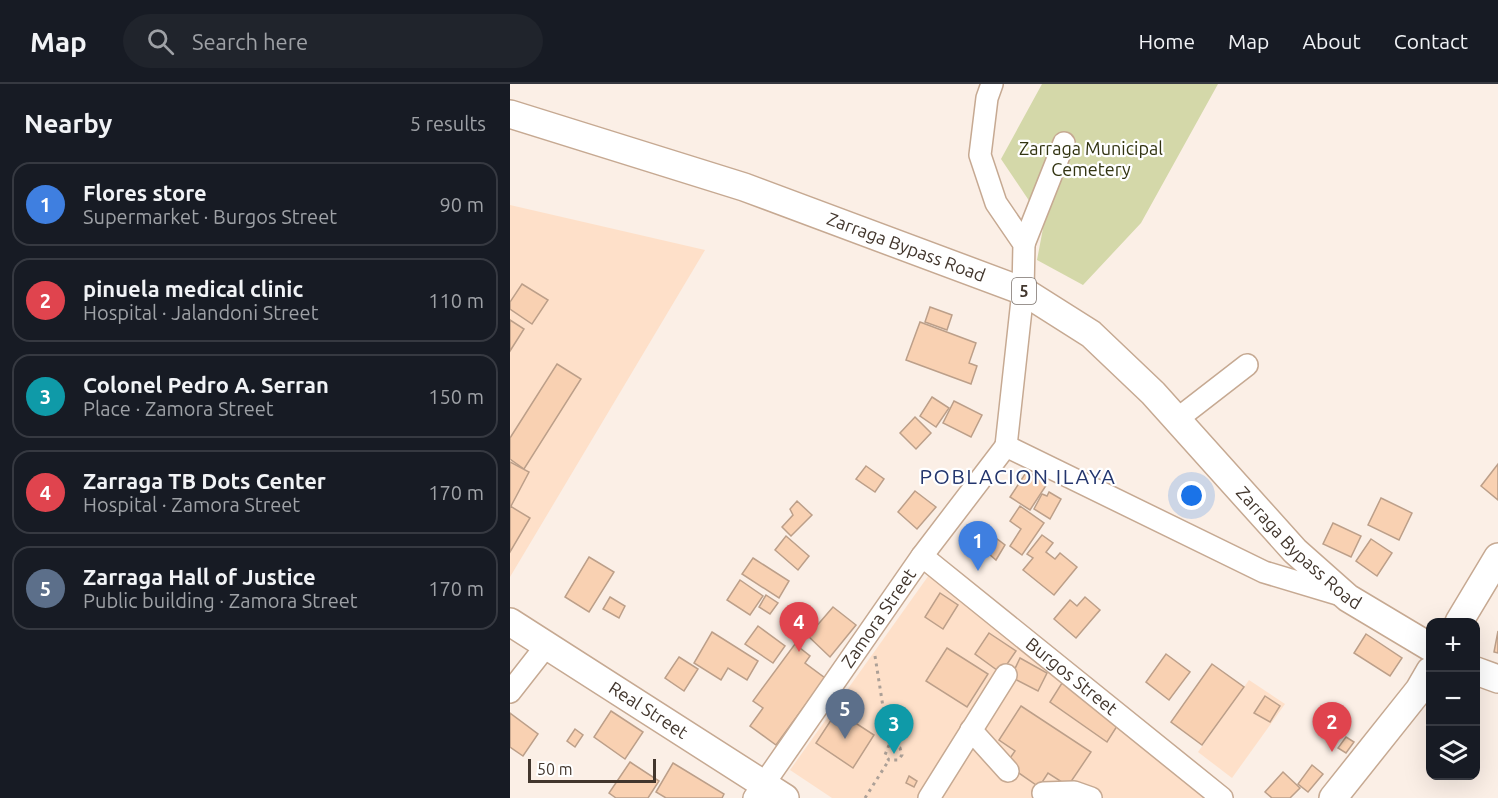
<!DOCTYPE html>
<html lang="en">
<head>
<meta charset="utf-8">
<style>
  :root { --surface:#171b24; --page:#20242c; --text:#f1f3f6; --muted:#9ea1a6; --line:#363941; --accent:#db2777 }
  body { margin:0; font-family:Ubuntu,sans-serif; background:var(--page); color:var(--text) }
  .controls { position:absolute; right:18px; bottom:18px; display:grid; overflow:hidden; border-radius:12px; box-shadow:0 6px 24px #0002 }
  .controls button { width:54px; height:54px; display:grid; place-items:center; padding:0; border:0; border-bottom:2px solid var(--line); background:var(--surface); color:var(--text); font:30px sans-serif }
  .scale { position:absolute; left:18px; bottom:15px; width:128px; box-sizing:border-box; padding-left:6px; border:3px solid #42362d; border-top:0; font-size:16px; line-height:21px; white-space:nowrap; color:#42362d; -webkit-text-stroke:4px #fff; paint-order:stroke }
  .you { position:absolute; left:682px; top:412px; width:21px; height:21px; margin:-15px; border:4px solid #fff; border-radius:50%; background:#1a73e8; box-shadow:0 0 0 9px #1a73e833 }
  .badge { display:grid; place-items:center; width:39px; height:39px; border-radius:50%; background:var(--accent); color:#fff; font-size:20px; font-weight:700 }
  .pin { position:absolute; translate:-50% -50px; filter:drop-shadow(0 2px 3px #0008) }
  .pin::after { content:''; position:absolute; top:32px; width:21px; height:18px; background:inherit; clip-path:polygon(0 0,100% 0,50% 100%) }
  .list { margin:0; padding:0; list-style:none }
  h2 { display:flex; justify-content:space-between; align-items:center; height:78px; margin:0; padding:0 24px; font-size:26px }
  h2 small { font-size:20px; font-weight:400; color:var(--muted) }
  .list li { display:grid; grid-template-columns:39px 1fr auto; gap:18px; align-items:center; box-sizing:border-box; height:84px; margin:0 12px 12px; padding:0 12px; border:2px solid var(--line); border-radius:18px }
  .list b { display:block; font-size:22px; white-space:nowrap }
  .list p { margin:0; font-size:20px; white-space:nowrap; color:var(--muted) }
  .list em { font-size:20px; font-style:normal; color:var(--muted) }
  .icon { flex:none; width:33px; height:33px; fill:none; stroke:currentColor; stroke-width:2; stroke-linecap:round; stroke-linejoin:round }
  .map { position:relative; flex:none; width:988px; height:714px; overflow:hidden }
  header { display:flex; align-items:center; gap:36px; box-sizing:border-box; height:84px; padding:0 30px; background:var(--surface); border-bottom:2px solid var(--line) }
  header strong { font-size:28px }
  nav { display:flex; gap:33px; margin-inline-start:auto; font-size:21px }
  .search { width:420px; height:54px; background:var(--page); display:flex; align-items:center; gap:15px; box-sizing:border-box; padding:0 21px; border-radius:33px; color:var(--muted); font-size:22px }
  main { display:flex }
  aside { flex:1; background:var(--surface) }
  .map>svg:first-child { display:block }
  .built { fill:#fee0c9 }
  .green { fill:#d4d8a9 }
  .building { fill:#f9d1b2; stroke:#bc9f89; stroke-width:1.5 }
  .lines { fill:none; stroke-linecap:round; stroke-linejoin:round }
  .minor-casing { stroke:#c6a992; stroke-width:24 }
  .major-casing { stroke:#c6a992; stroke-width:30 }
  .path { stroke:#aca097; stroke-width:3; stroke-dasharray:3 4.5; stroke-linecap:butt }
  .minor { stroke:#fff; stroke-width:21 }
  .major { stroke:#fff; stroke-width:27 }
  .labels { text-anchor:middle; stroke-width:4.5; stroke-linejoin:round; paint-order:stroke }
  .shield { fill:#fff; stroke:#7b726c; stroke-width:1.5 }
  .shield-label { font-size:16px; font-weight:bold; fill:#42362d }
  .park-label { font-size:18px; fill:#323411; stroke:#fff }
  .street-label { font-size:18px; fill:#42362d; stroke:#fff }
  .quarter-label { font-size:21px; letter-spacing:1.5px; fill:#23356d; stroke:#fff }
</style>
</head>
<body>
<header>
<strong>Map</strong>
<div class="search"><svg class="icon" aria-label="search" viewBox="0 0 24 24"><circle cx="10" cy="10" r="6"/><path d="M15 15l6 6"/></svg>Search here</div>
<nav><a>Home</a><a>Map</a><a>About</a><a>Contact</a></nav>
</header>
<main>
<aside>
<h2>Nearby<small>5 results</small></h2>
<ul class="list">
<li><span class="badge" style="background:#3f7fe0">1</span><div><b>Flores store</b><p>Supermarket · Burgos Street</p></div><em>90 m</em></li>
<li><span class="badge" style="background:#e0444e">2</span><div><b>pinuela medical clinic</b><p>Hospital · Jalandoni Street</p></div><em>110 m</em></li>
<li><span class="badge" style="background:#0f9aa8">3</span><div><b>Colonel Pedro A. Serran</b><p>Place · Zamora Street</p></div><em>150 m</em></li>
<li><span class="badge" style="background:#e0444e">4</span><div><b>Zarraga TB Dots Center</b><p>Hospital · Zamora Street</p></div><em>170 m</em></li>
<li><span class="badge" style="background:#5c6f8a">5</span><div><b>Zarraga Hall of Justice</b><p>Public building · Zamora Street</p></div><em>170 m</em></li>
</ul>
</aside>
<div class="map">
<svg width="988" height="714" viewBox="0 0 988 714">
  <rect width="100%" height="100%" fill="#fbefe6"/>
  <g class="built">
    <polygon points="0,121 195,166 0,493"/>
    <polygon points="419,491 694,714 322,714 280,686"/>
    <polygon points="739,596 775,620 722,694 688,668"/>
  </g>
  <polygon class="green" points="532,0 708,0 631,139 573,201 527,176 534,139 491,75"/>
  <g class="building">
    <polygon points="12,200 38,216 22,240 0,225 0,218"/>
    <polygon points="420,223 442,231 437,246 415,238"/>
    <polygon points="0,236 14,245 0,267"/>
    <polygon points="410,238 466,259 459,279 467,282 461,300 396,276"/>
    <polygon points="47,280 71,295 14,385 0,375 0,354"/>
    <polygon points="422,313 439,324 426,343 410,332"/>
    <polygon points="444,317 472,331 461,353 433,339"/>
    <polygon points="405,333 421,349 406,365 390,349"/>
    <polygon points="0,378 19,388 0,424"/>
    <polygon points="988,380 988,416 971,402"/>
    <polygon points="356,382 374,395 365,408 346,395"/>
    <polygon points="517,387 537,400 520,426 500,413"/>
    <polygon points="405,407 426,423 407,445 388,428"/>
    <polygon points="539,408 551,415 540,435 524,425 532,410 537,412"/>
    <polygon points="871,414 902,429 889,456 858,441"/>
    <polygon points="287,417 302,431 281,452 272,443 283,431 280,425"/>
    <polygon points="0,422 20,434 0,468"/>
    <polygon points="510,422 534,439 512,471 500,462 511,445 500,437"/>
    <polygon points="823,439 851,452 841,473 813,460"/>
    <polygon points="482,451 495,461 486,476 472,464"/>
    <polygon points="532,451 543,459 536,468 545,475 550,469 567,483 544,511 513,486 523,474 517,470"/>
    <polygon points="276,452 299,472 288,486 265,466"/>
    <polygon points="861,455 882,469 867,492 846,477"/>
    <polygon points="79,473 104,488 79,528 55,513"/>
    <polygon points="243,474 279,497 269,514 232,490"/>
    <polygon points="230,496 253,512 240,531 217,516"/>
    <polygon points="430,509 448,521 433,545 415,533"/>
    <polygon points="256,511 268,519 260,530 249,523"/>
    <polygon points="100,513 115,522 109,534 93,525"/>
    <polygon points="575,513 590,526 566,554 544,535 560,516 567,522"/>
    <polygon points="323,523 346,541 320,573 298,552"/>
    <polygon points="248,542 275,562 263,579 235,560"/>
    <polygon points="988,547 988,569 984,568"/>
    <polygon points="202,548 248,577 237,596 218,584 211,596 184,579"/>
    <polygon points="479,549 506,567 491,589 465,570"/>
    <polygon points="856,550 892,574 880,592 844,569"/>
    <polygon points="285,560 300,572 295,579 315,594 266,661 240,642 253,624 243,617"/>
    <polygon points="437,564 478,590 457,623 416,597"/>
    <polygon points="656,570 680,588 659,616 636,598"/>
    <polygon points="169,573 188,585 174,607 155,594"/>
    <polygon points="510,574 537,589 528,607 501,593"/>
    <polygon points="702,580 734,603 692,661 661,638"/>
    <polygon points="552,599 609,639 597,658 540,618"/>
    <polygon points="755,612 770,622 760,638 744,629"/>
    <polygon points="511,622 581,668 558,702 538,689 529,703 496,680 505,667 489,656"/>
    <polygon points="101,627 133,648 115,675 84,653"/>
    <polygon points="327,627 364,651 343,684 306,659"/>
    <polygon points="0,629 28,650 13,672 0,663"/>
    <polygon points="65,645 73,651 65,663 57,657"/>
    <polygon points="836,653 844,658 836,669 828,664"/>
    <polygon points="120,678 149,697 138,714 106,714 99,709"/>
    <polygon points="163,679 214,710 212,714 156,714 146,708"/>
    <polygon points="802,681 813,690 798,708 788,700"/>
    <polygon points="773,688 790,704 780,714 762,714 755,708"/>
    <polygon points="399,692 407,697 404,703 396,699"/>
  </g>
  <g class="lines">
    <g class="minor-casing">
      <g id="minor">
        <polyline points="482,0 477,14 470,71 486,119 514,160 513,207 496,362"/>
        <polyline points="514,160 554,59"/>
        <polyline points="666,336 737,281"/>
        <path id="s1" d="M 412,472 L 712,714"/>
        <polyline points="0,608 36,562"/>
        <polyline points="461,646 498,687"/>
        <polyline points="533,709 564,708 581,714"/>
        <path id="s2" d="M 244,714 L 412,472 L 496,362 L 754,488 L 834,512"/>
        <polyline points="419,714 496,591"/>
      </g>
    </g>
    <g class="major-casing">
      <g id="major">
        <path id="s3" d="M 0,30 L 234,103 L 513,207 L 581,250 L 643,309 L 785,467 L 838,514 L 920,563"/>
        <path id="s4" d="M 0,538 L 275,714"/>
        <polyline points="949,538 988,473"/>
        <polyline points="966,587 988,595"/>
        <polyline points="823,714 909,606 920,587"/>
      </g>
    </g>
    <g class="path">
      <polyline points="365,572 379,661 375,671 379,676 388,676 392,671 390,664 379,661"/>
      <polyline points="355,714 379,676"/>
    </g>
    <use href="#minor" class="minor"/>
    <use href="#major" class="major"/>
  </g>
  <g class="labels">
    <rect class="shield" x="502" y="194" width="24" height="26" rx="4.5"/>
    <g class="shield-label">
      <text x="514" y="213">5</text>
    </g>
    <g class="park-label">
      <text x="581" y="71">Zarraga Municipal<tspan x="581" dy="21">Cemetery</tspan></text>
    </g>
    <g class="street-label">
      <text dy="6" stroke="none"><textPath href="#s3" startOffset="418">Zarraga Bypass Road</textPath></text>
      <text dy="6" stroke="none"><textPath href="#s3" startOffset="922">Zarraga Bypass Road</textPath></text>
      <text dy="6" stroke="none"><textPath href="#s2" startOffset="219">Zamora Street</textPath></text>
      <text dy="6" stroke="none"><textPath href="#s1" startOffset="192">Burgos Street</textPath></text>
      <text dy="6" stroke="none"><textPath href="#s4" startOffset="164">Real Street</textPath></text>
    </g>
    <g class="quarter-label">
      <text x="508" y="400">POBLACION ILAYA</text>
    </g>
  </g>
</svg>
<div class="controls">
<button>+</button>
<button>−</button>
<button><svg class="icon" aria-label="layers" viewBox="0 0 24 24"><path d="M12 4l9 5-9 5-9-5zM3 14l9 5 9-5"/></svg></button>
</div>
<div class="scale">50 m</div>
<div class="you"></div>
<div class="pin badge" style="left:468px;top:487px;background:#3f7fe0">1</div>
<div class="pin badge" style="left:822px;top:668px;background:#e0444e">2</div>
<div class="pin badge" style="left:384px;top:670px;background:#0f9aa8">3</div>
<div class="pin badge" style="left:289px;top:568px;background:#e0444e">4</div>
<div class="pin badge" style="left:335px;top:655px;background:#5c6f8a">5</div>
</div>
</main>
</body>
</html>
